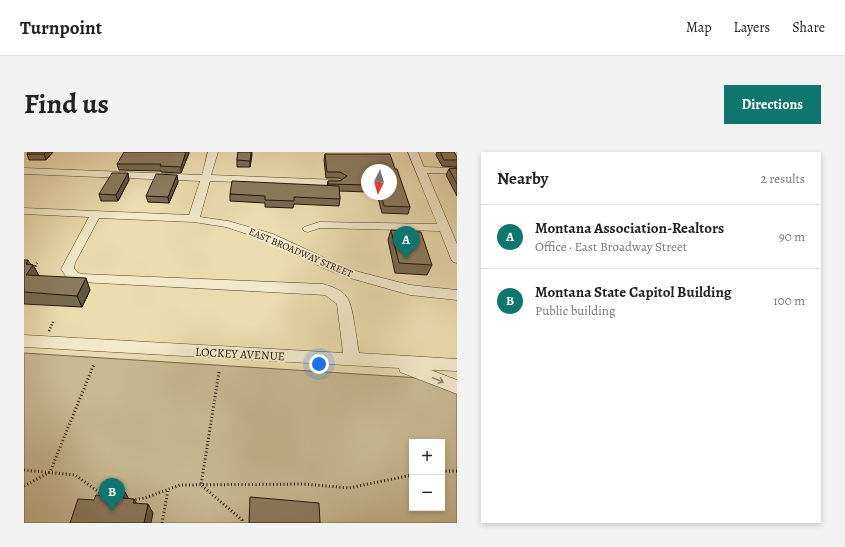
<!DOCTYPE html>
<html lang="en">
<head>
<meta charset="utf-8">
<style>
  :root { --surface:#fff; --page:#f2f2f2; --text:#222; --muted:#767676; --line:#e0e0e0; --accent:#0f766e }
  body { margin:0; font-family:Alegreya,serif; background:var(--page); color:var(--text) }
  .controls { position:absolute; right:12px; bottom:12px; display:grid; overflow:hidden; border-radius:0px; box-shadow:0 2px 6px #0003 }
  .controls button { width:36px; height:36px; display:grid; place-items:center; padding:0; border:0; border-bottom:1px solid var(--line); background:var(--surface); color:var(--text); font:20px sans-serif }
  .compass { position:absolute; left:337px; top:12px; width:36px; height:36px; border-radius:50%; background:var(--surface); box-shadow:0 2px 6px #0003; rotate:185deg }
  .you { position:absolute; left:295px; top:212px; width:14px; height:14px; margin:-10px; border:3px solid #fff; border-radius:50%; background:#1a73e8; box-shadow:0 0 0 6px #1a73e833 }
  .badge { display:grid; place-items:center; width:26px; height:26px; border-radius:50%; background:var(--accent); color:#fff; font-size:13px; font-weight:700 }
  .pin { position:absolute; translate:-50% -33px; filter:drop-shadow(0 1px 2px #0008) }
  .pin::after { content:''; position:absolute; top:21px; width:14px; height:12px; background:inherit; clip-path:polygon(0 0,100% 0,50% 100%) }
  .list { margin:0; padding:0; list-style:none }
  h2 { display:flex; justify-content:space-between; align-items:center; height:52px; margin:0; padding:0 16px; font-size:17px }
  h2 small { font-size:13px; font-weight:400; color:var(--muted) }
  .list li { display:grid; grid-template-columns:26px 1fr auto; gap:12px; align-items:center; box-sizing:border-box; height:64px; padding:0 16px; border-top:1px solid var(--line) }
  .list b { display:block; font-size:15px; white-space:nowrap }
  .list p { margin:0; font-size:13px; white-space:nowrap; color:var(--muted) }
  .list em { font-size:13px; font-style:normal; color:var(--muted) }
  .map { position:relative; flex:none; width:433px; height:371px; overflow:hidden; border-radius:0px }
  header { display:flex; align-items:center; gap:24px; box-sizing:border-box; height:56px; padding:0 20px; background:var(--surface); border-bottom:1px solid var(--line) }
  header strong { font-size:19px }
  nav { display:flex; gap:22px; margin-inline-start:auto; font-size:14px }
  .intro { display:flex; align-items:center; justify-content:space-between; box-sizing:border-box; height:96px; padding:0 24px }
  h1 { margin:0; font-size:28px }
  .button { padding:10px 18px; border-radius:0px; background:var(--accent); color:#fff; font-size:14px; font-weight:700 }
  main { display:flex; gap:24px; padding:0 24px }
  aside { flex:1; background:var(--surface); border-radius:0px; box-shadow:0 2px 6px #0003 }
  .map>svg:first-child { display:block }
  .green { fill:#c9b992; stroke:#76664e; fill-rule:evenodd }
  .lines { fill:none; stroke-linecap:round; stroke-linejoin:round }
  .minor-casing { stroke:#544432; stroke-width:1 }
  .path-far1 { stroke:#221209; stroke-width:2.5; stroke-dasharray:1 2; stroke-linecap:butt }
  .path { stroke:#221209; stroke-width:3; stroke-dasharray:1 2.5; stroke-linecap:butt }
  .minor { fill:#f2e8ca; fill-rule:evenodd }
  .wall { fill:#786a52; stroke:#221209 }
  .shaded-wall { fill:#615642; stroke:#221209 }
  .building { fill:#8b7b5f; stroke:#221209 }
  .oneway { stroke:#948873 }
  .labels { text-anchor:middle; stroke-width:4; stroke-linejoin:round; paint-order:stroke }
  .far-street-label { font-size:10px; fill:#221209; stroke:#f2e8ca }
  .street-label { font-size:12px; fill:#221209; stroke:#f2e8ca }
</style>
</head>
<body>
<header>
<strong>Turnpoint</strong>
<nav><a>Map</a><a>Layers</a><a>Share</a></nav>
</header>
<div class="intro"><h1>Find us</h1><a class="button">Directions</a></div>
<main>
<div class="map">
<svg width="433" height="371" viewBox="0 0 433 371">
  <rect width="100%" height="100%" fill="#ebdbae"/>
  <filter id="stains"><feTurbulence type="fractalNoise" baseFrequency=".005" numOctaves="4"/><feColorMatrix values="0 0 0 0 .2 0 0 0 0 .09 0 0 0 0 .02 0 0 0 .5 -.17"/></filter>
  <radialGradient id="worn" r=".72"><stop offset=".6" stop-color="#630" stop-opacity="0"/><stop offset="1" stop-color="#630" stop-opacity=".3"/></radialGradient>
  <path class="green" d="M 0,201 L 397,226 L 433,238 L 433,371 L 0,371 ZM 388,290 L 418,290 L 418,356 L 388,356 Z"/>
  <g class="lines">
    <g class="minor-casing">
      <g id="minor">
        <path d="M 184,0 L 194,0 L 187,23 L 315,28 L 320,31 L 315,34 L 186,29 L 176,65 L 204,69 L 249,82 L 314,112 L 335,120 L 386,133 L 433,138 L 433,148 L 386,143 L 326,126 L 304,118 L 241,88 L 202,75 L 170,70 L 75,66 L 51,111 L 50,116 L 53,120 L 57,122 L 299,132 C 324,139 326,146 330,170 C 332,180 333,191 335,201 L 433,207 L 433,219 L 407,218 L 433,228 L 433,242 L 376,220 L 375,216 L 0,195 L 0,183 L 319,201 L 313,152 L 301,143 L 56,130 L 43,126 L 37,117 L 65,65 L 0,62 L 0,56 L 165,63 L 176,29 L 0,22 L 0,16 L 178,23 Z"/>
        <polygon points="384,0 394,0 400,15 433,16 433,22 403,21 433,92 433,111 429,110 427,107 416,79 296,76 284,80 280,79 278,77 280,75 295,70 413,72"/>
      </g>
    </g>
    <g class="path-far1">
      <polyline points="10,117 14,109"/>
      <polyline points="25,179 29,170"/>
    </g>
    <g class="path">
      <polyline points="195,220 177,333 218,368 218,371"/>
      <polyline points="0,318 51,323 82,345"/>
      <polyline points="418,319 433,319"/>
      <polyline points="0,334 26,320 70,212"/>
      <polyline points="108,348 121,346 156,333 280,332 325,336 388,323"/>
      <polyline points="138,371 144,338"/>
    </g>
    <use href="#minor" class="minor"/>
  </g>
  <g class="wall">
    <polygon points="29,0 22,8 5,8 3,2"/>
    <polygon points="214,0 228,0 226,15 213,15 213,8"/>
    <polygon points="413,0 430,0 433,8 433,15 418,14 412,3"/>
    <polygon points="165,1 157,21 137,20 137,19 95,18 93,12"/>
    <polygon points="301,2 371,17 386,55 384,62 358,61 353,42 367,42 343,18 343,40 315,39 316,47 315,54 270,52 269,56 241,55 241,51 206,49 206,42 303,34 304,29 316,29 318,28 315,26 302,26 300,8"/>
    <polygon points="433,16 433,44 422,23 425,17"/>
    <polygon points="105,28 94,49 77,49 75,42"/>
    <polygon points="154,30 145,51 124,50 122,44"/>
    <polygon points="367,78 408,113 403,123 371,121 364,88"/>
    <polygon points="0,108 6,112 9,113 15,124 66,138 58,155 0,152"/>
  </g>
  <g class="shaded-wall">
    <polygon points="22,0 29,0 22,8 20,2"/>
    <polygon points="162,0 165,0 165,1 157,21 157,15"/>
    <polygon points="227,0 228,3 226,15 226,9"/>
    <polygon points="104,21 105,28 94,49 92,43"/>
    <polygon points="153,23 154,30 145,51 144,45"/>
    <polygon points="4,108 8,115 9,113 15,124 2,123 2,112"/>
    <polygon points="62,126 66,138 58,155 53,144"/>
    <polygon points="101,340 106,349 99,346"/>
    <polygon points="110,347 115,356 109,351"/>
    <polygon points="124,352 129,361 127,371 120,371"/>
  </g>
  <g class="building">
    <polygon points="4,0 22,0 20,2 3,2"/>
    <polygon points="100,0 162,0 157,15 136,14 137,12 93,12"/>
    <polygon points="214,0 227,0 226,9 213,8"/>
    <polygon points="416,0 430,0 433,5 433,8 420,8"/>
    <polygon points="301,2 366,2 371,17 373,17 386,55 360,54 357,42 367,42 367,18 343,18 343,33 304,32 304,29 316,29 323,24 316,20 303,20"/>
    <polygon points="433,16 433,32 425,17"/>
    <polygon points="88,21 104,21 92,43 75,42"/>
    <polygon points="132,22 153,23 144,45 122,44"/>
    <polygon points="208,29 315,34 316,47 270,45 270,49 241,48 241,44 206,42"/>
    <polygon points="367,78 397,80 408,113 375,111"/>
    <polygon points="0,108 4,108 2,112 9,113 2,123 62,126 53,144 0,140"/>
    <polygon points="82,339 101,340 99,346 110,347 109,351 124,352 120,371 46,371 54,347 70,348 72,343 81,344"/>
    <polygon points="226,345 295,351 296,371 225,371"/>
  </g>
  <defs><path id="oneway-shaft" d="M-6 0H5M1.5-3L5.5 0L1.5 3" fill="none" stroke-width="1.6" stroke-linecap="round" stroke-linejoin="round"/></defs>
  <use class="oneway" href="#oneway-shaft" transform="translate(414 228) rotate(22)"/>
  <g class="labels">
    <g class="far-street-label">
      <text transform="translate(277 100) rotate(23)" y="4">EAST BROADWAY STREET</text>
    </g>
    <g class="street-label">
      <text transform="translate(216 202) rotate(3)" y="4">LOCKEY AVENUE</text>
    </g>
  </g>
  <rect width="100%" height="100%" filter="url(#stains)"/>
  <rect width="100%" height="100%" fill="url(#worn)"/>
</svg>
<div class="controls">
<button>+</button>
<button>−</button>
</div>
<svg class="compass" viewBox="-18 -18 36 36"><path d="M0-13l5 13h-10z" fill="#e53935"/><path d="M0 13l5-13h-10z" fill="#767676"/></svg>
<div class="you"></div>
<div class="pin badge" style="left:382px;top:107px">A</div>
<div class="pin badge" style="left:88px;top:359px">B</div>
</div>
<aside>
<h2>Nearby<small>2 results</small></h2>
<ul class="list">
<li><span class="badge">A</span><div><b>Montana Association-Realtors</b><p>Office · East Broadway Street</p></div><em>90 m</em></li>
<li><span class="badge">B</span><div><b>Montana State Capitol Building</b><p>Public building</p></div><em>100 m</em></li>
</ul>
</aside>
</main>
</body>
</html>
